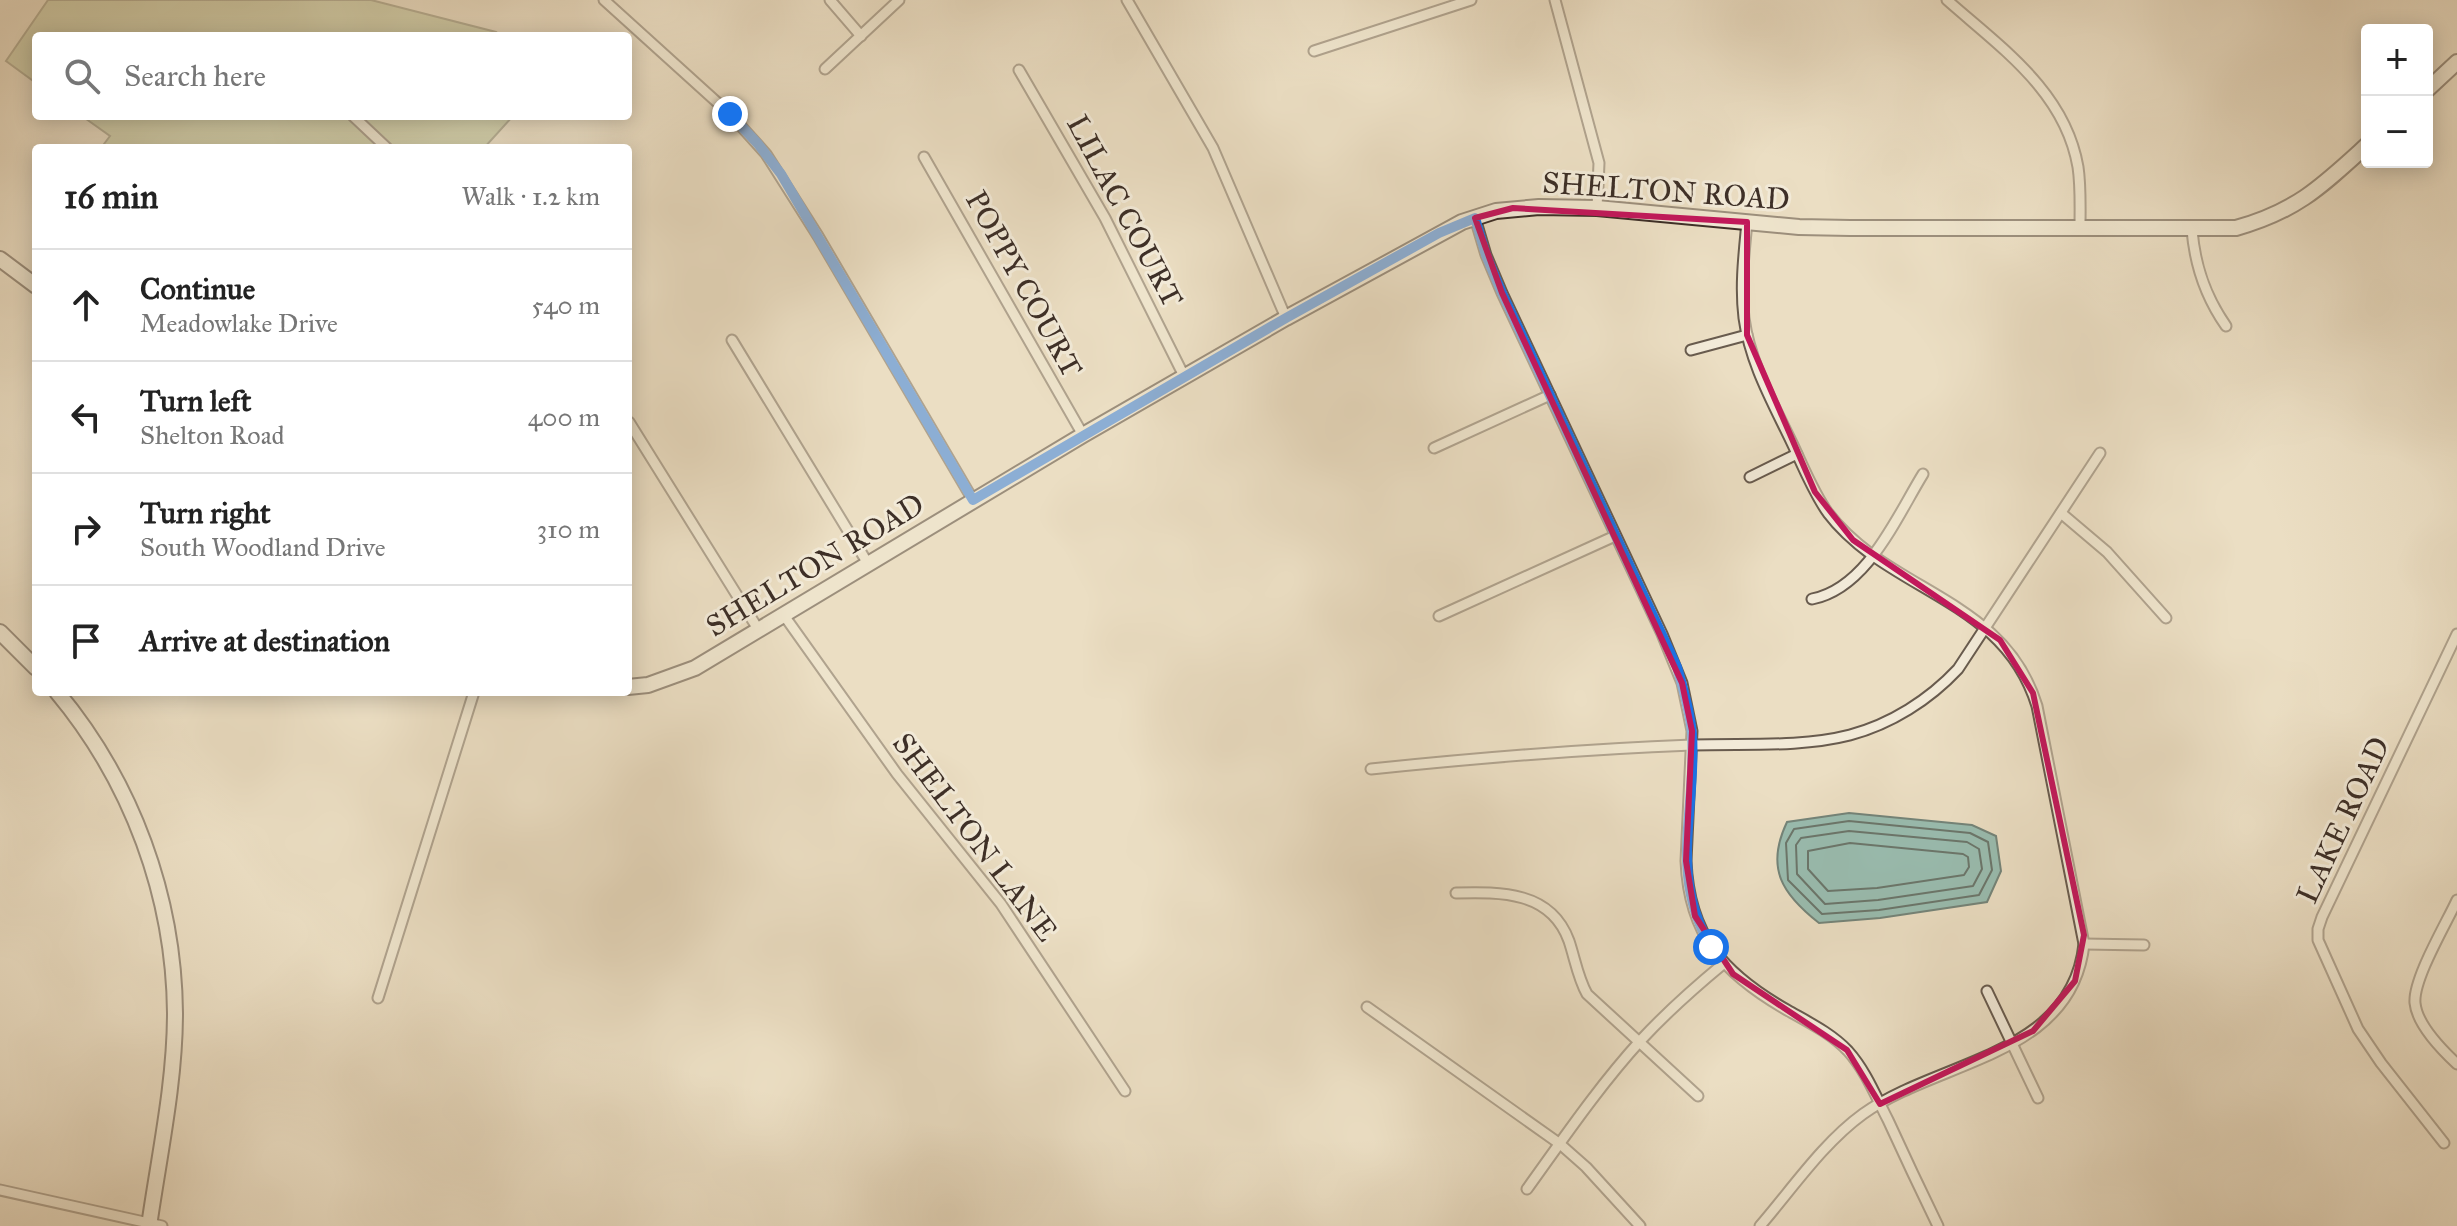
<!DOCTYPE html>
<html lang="en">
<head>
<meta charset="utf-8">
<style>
  :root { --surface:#fff; --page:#f2f2f2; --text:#222; --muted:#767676; --line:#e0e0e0 }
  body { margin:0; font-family:"IM FELL Great Primer",serif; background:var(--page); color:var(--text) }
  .controls { position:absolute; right:24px; top:24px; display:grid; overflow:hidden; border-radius:8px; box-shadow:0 4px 20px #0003 }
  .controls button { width:72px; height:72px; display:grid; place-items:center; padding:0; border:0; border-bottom:2px solid var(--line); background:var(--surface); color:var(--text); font:40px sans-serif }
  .stop { position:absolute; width:24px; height:24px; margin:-18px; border:6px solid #1a73e8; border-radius:50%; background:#fff }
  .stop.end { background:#1a73e8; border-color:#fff; box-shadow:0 2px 8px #0008 }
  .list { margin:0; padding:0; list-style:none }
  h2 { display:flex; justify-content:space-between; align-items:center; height:104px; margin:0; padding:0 32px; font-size:34px }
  h2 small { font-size:26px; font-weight:400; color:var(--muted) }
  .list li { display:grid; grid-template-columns:52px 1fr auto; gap:24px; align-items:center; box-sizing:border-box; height:112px; padding:0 32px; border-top:2px solid var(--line) }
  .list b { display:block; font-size:30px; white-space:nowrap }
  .list p { margin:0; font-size:26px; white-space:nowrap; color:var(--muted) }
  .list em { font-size:26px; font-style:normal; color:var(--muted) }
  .icon { flex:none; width:44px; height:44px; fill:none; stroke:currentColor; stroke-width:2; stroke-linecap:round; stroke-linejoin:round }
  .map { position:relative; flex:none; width:2457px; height:1226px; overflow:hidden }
  .search { position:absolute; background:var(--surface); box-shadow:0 4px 20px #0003; left:32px; top:32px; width:600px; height:88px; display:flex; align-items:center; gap:20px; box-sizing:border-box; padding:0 28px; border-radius:8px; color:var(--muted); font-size:30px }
  .panel { position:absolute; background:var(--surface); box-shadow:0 4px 20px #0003; left:32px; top:144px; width:600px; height:552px; border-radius:8px }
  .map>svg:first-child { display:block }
  .green { fill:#b8c193; stroke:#7a785d; stroke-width:2 }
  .water { fill:#99bcaf; stroke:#748479; stroke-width:2 }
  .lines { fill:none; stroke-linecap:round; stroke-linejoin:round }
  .shore { stroke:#6b766b; stroke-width:2 }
  .street-casing { stroke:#685b4e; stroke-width:13 }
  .secondary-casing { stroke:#3d2f27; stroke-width:18 }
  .street { stroke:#f2ead8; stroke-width:9 }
  .secondary { stroke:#f2ead8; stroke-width:14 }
  .route { stroke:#1a73e8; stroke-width:10 }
  .marked { fill:none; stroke:#c2185b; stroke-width:6; stroke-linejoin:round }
  .labels { text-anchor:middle; stroke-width:6; stroke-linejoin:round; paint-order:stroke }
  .street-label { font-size:30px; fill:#3d2f27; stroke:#f2ead8 }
</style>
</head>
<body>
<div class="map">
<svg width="2457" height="1226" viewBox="0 0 2457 1226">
  <rect width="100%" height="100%" fill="#ebdec3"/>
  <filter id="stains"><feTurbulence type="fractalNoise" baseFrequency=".0025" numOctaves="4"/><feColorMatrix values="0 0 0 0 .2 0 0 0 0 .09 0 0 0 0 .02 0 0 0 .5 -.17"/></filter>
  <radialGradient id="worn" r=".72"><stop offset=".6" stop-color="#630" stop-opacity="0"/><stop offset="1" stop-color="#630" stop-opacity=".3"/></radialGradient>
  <g class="green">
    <polygon points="48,0 371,0 496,32 501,36 36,36 36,83 6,61"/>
    <polygon points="82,116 513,116 484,148 101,148 110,136"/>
  </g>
  <path class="water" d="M 1849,813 L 1972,825 L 1996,836 L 2001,871 L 1987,902 L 1880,918 L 1819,923 C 1782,894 1765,868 1787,822 Z"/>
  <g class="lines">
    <g class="shore">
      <polygon points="1849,821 1970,833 1988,842 1992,870 1979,895 1879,910 1822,914 1788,880 1786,843 1794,829"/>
      <polygon points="1849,831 1967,842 1979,849 1982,869 1973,886 1878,900 1825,904 1797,874 1796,845 1801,838"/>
      <polygon points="1850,843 1963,854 1968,857 1969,867 1964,875 1877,888 1828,891 1808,869 1808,851"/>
    </g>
    <g class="street-casing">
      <g id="street">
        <polyline points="604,0 730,114 766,154 818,236 973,500"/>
        <polyline points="830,0 861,36"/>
        <polyline points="1127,0 1213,148 1286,318"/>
        <polyline points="1555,0 1599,163 1597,208"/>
        <path d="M 1947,0 C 2000,47 2065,91 2078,167 C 2081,187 2080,208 2080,228"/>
        <polyline points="1314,51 1471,0"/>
        <polyline points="825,69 899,0"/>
        <polyline points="1019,70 1105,218 1184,376"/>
        <polyline points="353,116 387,148"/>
        <polyline points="924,157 1083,435"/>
        <path d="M 1475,218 L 1486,255 L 1502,293 L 1662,634 L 1682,683 L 1692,731 L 1686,861 C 1689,936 1724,974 1787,1010 C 1808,1022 1831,1033 1848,1051 C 1866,1071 1876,1097 1888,1120 C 1904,1155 1921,1191 1938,1226"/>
        <path d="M 1747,222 C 1744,254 1740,286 1744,318 C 1750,363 1773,403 1792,443 C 1803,466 1813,492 1828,513 C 1840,529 1856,543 1872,555 C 1937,601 2011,621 2037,706 L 2084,944 C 2072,1057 1938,1060 1863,1114 C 1823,1143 1792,1189 1760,1226"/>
        <path d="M 2192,230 C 2195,266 2205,296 2226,326"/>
        <polyline points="732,340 867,562"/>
        <polyline points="1691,350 1747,335"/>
        <polyline points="629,422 758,629"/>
        <polyline points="1434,448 1550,395"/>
        <polyline points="1750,477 1797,454"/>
        <polyline points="2061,513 2107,552 2166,618"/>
        <path d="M 1812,599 C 1867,588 1896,518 1923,474"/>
        <polyline points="783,614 897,774 1001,904 1125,1091"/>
        <polyline points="1439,616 1615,536"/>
        <path d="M 1371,769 C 1477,758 1585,749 1692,745 C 1744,743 1799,748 1850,735 C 1891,724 1929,700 1958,669 L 2100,453"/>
        <path d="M 1456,893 C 1501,892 1551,891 1569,941 C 1575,959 1578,978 1587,994 L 1698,1096"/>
        <path d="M 2457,900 C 2446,924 2413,979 2415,1003 C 2417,1024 2442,1050 2457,1064"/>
        <polyline points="2084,944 2144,945"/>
        <polyline points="1987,991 2038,1098"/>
        <polyline points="378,998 474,692"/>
        <polyline points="1367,1007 1560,1144 1586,1167 1640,1226"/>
        <polyline points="2444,1143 2381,1063 2358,1029 2318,940 2318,929 2322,917 2457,634"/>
        <path d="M 1527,1189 C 1563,1139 1599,1086 1641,1040 C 1666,1013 1694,988 1723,964"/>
        <polyline points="0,1190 162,1226"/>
      </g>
    </g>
    <g class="secondary-casing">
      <g id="secondary">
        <polyline points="2427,90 2457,62"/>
        <polyline points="0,259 36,286"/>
        <polyline points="0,632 36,668"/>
        <path d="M 628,687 L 648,685 L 695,668 L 1083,435 L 1286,318 L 1462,222 L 1496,211 L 1539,207 L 1597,208 L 1799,227 L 1850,228 L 2236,228 C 2297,211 2322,186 2367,145"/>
        <path d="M 57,692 C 132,782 174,896 175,1013 C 175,1084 159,1156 149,1226"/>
      </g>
    </g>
    <use href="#street" class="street"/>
    <use href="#secondary" class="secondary"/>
  </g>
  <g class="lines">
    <path class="route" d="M 730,114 L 758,144 L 781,174 L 973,500 L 1286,318 L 1439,233 L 1475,218 L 1486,255 L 1502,293 L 1677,667 C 1683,688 1690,711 1692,734 C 1697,811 1668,873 1711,947"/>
  </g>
  <path d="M0 0H2457V1226H0ZM 1513,208 L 1747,222 L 1747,335 L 1815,492 L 1853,540 L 2000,640 L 2033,693 L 2084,935 L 2075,981 L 2033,1031 L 1880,1104 L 1847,1050 L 1733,974 L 1695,916 L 1686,861 L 1692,731 L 1682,683 L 1502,293 L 1475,218 Z" fill="#ebdec3" fill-opacity=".55" fill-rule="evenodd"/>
  <path class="marked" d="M 1513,208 L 1747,222 L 1747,335 L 1815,492 L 1853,540 L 2000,640 L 2033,693 L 2084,935 L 2075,981 L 2033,1031 L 1880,1104 L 1847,1050 L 1733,974 L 1695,916 L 1686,861 L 1692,731 L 1682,683 L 1502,293 L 1475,218 Z"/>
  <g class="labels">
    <g class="street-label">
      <text transform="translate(1666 191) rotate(4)" y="10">SHELTON ROAD</text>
      <text transform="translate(1125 211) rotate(62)" y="10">LILAC COURT</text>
      <text transform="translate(1024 284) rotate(61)" y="10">POPPY COURT</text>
      <text transform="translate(815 565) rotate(-31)" y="10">SHELTON ROAD</text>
      <text transform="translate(2343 820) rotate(-65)" y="10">LAKE ROAD</text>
      <text transform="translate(975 837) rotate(53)" y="10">SHELTON LANE</text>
    </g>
  </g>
  <rect width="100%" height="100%" filter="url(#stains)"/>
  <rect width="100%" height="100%" fill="url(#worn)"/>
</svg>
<div class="controls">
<button>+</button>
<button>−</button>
</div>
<div class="stop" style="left:1711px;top:947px"></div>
<div class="stop end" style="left:730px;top:114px"></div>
<div class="search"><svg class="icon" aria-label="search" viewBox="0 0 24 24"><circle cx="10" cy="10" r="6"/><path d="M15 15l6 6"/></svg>Search here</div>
<section class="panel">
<h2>16 min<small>Walk · 1.2 km</small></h2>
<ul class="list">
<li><svg class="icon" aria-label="ahead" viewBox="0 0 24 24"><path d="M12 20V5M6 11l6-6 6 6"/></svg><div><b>Continue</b><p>Meadowlake Drive</p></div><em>540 m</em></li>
<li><svg class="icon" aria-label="left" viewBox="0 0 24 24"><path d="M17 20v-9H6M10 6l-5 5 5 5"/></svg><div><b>Turn left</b><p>Shelton Road</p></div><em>400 m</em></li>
<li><svg class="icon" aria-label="right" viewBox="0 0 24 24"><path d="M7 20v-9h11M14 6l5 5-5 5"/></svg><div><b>Turn right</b><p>South Woodland Drive</p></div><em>310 m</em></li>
<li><svg class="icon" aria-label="arrive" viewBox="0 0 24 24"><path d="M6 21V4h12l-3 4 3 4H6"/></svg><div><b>Arrive at destination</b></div></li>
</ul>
</section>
</div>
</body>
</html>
